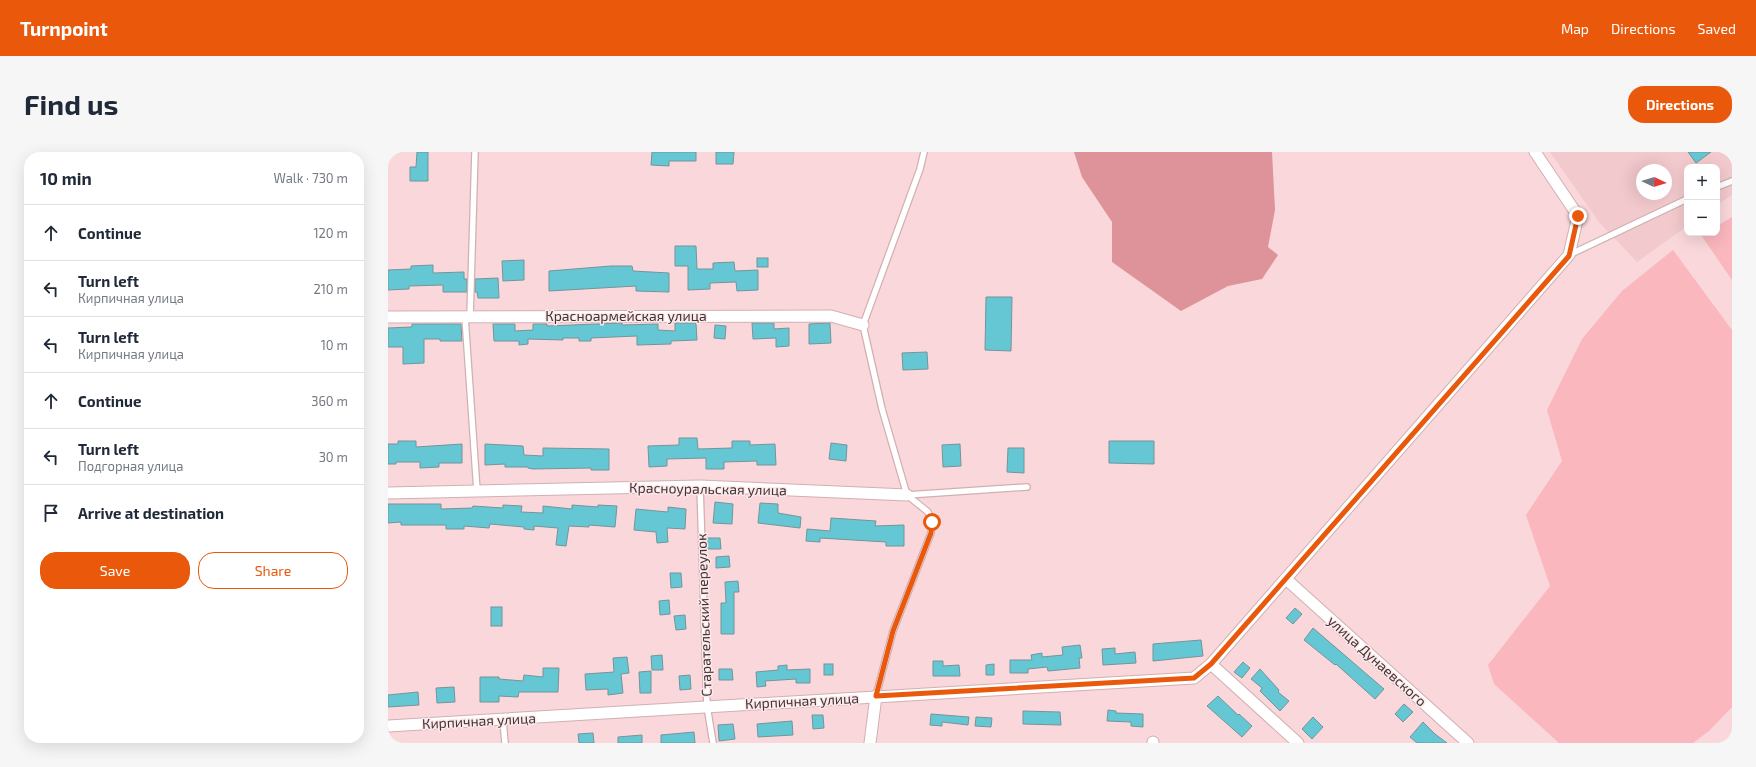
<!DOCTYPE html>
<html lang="en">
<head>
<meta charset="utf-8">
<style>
  :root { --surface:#fff; --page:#f6f6f7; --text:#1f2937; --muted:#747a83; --line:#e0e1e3; --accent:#ea580c }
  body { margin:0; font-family:"Exo 2",sans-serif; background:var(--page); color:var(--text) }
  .controls { position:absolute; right:12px; top:12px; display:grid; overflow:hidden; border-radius:8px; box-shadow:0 4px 16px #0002 }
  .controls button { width:36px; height:36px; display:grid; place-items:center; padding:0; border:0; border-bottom:1px solid var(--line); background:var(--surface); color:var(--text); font:20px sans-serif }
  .compass { position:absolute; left:1248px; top:12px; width:36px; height:36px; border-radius:50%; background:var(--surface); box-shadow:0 4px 16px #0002; rotate:94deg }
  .stop { position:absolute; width:12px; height:12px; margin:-9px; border:3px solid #ea580c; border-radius:50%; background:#fff }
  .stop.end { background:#ea580c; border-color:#fff; box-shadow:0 1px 4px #0008 }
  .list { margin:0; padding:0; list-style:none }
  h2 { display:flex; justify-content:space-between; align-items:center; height:52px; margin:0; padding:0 16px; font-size:17px }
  h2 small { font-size:13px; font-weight:400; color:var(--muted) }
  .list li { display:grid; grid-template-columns:26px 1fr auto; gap:12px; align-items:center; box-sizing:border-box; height:56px; padding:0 16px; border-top:1px solid var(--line) }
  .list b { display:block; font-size:15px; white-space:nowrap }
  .list p { margin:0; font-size:13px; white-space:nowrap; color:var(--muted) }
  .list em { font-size:13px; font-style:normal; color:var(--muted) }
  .actions { display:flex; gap:8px; padding:12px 16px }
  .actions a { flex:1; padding:9px 0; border:1px solid var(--accent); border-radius:16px; text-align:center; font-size:14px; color:var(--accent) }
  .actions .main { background:var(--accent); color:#fff }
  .icon { flex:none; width:22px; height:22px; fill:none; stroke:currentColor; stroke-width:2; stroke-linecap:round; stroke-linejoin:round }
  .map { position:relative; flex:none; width:1344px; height:591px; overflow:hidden; border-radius:16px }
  header { display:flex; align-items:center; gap:24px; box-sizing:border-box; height:56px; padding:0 20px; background:var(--accent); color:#fff }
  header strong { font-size:19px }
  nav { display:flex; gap:22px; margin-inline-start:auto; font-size:14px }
  .intro { display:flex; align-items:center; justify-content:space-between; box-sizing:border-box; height:96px; padding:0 24px }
  h1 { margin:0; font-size:28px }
  .button { padding:10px 18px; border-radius:16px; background:var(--accent); color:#fff; font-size:14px; font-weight:700 }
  main { display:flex; gap:24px; padding:0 24px }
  aside { flex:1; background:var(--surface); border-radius:16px; box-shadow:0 4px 16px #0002 }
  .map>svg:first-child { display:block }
  .built { fill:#f2c9cc; fill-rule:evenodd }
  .green { fill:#fab7bd }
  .water { fill:#de9299 }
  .building { fill:#66c7d4; stroke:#73959a }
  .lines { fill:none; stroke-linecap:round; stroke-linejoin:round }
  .service-casing { stroke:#d1b0b2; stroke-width:8 }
  .minor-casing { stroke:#d1b0b2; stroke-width:13 }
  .service { stroke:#fff; stroke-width:5.5 }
  .minor { stroke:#fff; stroke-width:11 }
  .route { stroke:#ea580c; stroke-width:5 }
  .labels { text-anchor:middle; stroke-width:3; stroke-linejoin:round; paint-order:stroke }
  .street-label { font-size:14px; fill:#403334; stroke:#fde8ea }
</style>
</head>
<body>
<header>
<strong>Turnpoint</strong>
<nav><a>Map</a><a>Directions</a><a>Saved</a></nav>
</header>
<div class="intro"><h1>Find us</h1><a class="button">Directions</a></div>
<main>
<aside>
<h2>10 min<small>Walk · 730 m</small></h2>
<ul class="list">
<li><svg class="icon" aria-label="ahead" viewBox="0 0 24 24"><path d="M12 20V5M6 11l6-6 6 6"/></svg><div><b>Continue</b></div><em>120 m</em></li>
<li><svg class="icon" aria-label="left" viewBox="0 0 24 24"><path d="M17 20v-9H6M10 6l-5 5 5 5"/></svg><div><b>Turn left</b><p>Кирпичная улица</p></div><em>210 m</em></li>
<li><svg class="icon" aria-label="left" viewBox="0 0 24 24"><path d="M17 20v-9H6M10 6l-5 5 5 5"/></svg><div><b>Turn left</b><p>Кирпичная улица</p></div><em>10 m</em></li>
<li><svg class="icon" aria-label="ahead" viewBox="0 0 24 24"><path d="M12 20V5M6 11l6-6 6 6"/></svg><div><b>Continue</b></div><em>360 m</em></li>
<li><svg class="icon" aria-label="left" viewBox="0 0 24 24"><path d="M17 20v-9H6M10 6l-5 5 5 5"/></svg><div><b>Turn left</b><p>Подгорная улица</p></div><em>30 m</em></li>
<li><svg class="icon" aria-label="arrive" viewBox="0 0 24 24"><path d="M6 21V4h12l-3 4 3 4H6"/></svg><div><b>Arrive at destination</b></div></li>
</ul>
<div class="actions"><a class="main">Save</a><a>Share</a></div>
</aside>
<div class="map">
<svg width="1344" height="591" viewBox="0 0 1344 591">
  <rect width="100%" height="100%" fill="#f9d7da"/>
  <path class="built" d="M 1162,0 L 1344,0 L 1344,43 L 1329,53 L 1329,15 L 1299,15 L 1299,74 L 1249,110 L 1211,70 ZM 1254,18 L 1278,18 L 1278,42 L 1254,42 Z"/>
  <g class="green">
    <polygon points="1344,65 1344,128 1313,83 1316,81 1329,81 1329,74"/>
    <polygon points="1285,98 1344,178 1344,555 1321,579 1305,591 1171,591 1106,532 1100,513 1162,434 1138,363 1174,309 1159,258 1194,187 1234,139"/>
  </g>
  <polygon class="water" points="686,0 884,0 887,58 880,95 890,103 874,127 840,134 793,159 724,110 724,70 694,25"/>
  <g class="building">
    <polygon points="29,0 40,0 40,29 22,29 22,15 28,15"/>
    <polygon points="264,0 308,0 308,9 281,9 281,14 263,13"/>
    <polygon points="328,0 346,0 345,12 328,12"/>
    <polygon points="1300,0 1323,0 1308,11"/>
    <polygon points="287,94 308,94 309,117 325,117 325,111 346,110 347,119 370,118 370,138 349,139 348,130 322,131 322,137 300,138 300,114 287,114"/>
    <rect x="369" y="106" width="11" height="9"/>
    <polygon points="136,108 136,128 115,129 114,109"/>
    <polygon points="45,113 45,121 76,120 76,127 79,127 79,140 55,140 55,133 21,134 21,137 0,138 0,118 23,117 23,114"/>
    <polygon points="223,114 244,114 245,119 281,121 281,140 248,139 248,134 161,139 161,119"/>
    <polygon points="110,126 111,146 90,146 89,140 87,140 87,127"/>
    <polygon points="598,145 624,145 623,199 597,198"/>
    <polygon points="234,171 234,173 270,172 270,178 287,179 287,171 308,171 309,188 283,189 283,192 249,193 249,184 203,186 203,189 191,189 191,186 175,186 175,188 140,187 140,192 131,193 131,189 106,189 105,172 127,172 127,179 145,178 145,172 159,172 159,174"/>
    <polygon points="364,171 386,171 386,177 401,176 401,194 388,195 388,186 365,187"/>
    <polygon points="442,171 443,191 421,192 421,172"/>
    <polygon points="24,172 73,172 74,189 52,189 52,187 36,187 36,211 15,212 15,195 0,195 0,176 24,175"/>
    <polygon points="327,173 338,174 337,187 326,186"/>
    <polygon points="539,200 540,217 515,218 514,201"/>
    <polygon points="291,286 309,286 310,297 344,296 344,289 362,289 362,293 387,292 388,313 369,313 369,309 336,310 336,317 318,317 318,306 279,307 279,314 261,315 260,294 291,293"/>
    <polygon points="10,289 28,289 28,295 74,292 74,311 51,311 51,315 32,316 32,310 8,310 8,312 0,312 0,292 10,292"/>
    <polygon points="721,289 766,289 766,312 721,311"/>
    <polygon points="443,291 459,293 458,309 441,307"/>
    <polygon points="97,292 135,294 136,303 155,304 155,296 221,297 221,318 203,318 203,316 145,317 140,316 140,315 117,315 117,312 97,313"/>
    <polygon points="572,292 573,314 555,315 554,293"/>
    <polygon points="620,296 636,296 636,321 619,320"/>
    <polygon points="327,350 345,352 344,372 325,371"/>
    <polygon points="372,351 390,352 390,361 413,365 412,376 370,371"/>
    <polygon points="0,352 53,352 53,357 84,356 85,354 115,356 115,353 134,354 133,360 155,361 155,354 184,357 184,353 210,355 210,353 229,354 227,375 201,373 201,375 181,374 178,394 168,393 170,376 146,374 146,378 136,377 136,375 102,372 101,376 76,374 76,377 58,377 58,373 13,373 13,370 0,371"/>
    <polygon points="280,355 298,357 297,377 279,376 280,390 269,391 268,380 246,378 248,357 280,360"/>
    <polygon points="443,366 488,369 487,374 516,373 516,394 498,394 498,390 432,386 432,390 418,389 419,377 442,379"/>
    <polygon points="319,386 332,386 333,397 319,397"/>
    <polygon points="341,404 342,415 328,416 328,405"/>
    <polygon points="282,421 293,421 294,435 283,436"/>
    <polygon points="350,429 351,440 346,440 346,482 333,482 333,451 338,451 337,430"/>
    <polygon points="281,448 282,462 272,463 271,449"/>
    <rect x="103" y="455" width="11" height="19"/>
    <polygon points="907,456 914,462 905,472 898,466"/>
    <polygon points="297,463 298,477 288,478 286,464"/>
    <polygon points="925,476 996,537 987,547 948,512 947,513 916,488"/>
    <polygon points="813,488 815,504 765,509 765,492"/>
    <polygon points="692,493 694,506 691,506 692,516 660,519 659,515 640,517 640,521 622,521 622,508 644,508 643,503 654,501 654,505 675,503 674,495"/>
    <polygon points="727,496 727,502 747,500 748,511 715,513 714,497"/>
    <polygon points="274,503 275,518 264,518 263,504"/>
    <polygon points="239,505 241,521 233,522 235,541 220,543 220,537 198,538 197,522 226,520 225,506"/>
    <polygon points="545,509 555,509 555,514 571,513 572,524 545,524"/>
    <polygon points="855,510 862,516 854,526 846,520"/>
    <rect x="436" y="512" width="9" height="11"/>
    <polygon points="606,512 606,523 598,523 598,513"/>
    <polygon points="399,513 399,518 422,517 422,531 408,531 408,527 377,529 378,534 369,535 368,520 390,518 390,514"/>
    <polygon points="155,516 171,516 170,540 131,540 130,545 111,544 111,550 92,550 92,525 111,525 111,527 135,529 136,523 155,525"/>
    <polygon points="331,517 344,517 345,528 331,528"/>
    <polygon points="872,517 891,538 890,540 901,549 892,559 872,539 874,536 863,527"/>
    <polygon points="263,519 263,541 252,541 251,520"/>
    <polygon points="302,523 303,537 292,538 291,524"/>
    <polygon points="66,535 67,550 49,551 48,536"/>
    <polygon points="30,540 31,553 0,555 0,543"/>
    <polygon points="830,544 850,563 851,562 864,574 854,585 819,554"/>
    <polygon points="1016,552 1025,560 1015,570 1007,562"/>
    <polygon points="720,558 728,559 728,561 755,562 755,575 743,574 743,570 719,569"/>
    <polygon points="635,559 672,560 673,573 635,572"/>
    <polygon points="543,562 581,565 580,573 554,570 554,574 542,573"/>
    <polygon points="424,563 435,563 436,576 425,577"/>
    <polygon points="588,565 604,566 603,575 587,574"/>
    <polygon points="925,565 935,575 924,587 914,577"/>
    <polygon points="404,569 405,583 370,585 369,572"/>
    <polygon points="1035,570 1047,582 1059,591 1029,591 1022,585"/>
    <polygon points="345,572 347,587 331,589 330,573"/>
    <polygon points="306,580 307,591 273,591 273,583"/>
    <polygon points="205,581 206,591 191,591 190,582"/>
    <polygon points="254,583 254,591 230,591 230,585"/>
  </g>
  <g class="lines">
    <g class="service-casing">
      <g id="service">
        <polyline points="1329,35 1344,29"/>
        <polyline points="1181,103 1299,47"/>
        <polyline points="77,165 89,339"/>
        <polyline points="82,165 87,0"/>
        <polyline points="312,334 319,554 325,591"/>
        <polyline points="519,343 639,335"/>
        <polyline points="488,544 505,479 543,381 544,370 540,360 519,343 494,257 475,173 532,17 536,0"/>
        <polyline points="115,569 117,591"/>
      </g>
    </g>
    <g class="minor-casing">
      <g id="minor">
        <polyline points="0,165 443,164 475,173"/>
        <polyline points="0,341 312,334 519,343"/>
        <polyline points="898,427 1080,591"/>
        <polyline points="823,512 910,591"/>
        <polyline points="0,574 806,526 823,512 1181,103 1190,64 1147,0"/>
        <polyline points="765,590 765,591"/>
        <polyline points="482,591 488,544"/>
      </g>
    </g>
    <use href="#service" class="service"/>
    <use href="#minor" class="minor"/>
  </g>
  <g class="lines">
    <polyline class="route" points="544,370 543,381 505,479 488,544 806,526 823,512 1181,104 1190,64"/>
  </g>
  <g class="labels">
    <g class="street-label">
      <text x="238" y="169">Красноармейская улица</text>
      <text transform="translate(320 337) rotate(1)" y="5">Красноуральская улица</text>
      <text transform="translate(316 463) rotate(-92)" y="5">Старательский переулок</text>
      <text transform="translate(989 509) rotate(42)" y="5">улица Дунаевского</text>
      <text transform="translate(414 549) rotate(-3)" y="5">Кирпичная улица</text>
      <text transform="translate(91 569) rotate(-3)" y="5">Кирпичная улица</text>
    </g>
  </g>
</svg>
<div class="controls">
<button>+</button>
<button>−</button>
</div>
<svg class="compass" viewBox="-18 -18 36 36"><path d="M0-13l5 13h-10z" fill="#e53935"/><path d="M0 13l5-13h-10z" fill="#747a83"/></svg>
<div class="stop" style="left:544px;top:370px"></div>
<div class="stop end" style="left:1190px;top:64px"></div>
</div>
</main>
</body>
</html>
